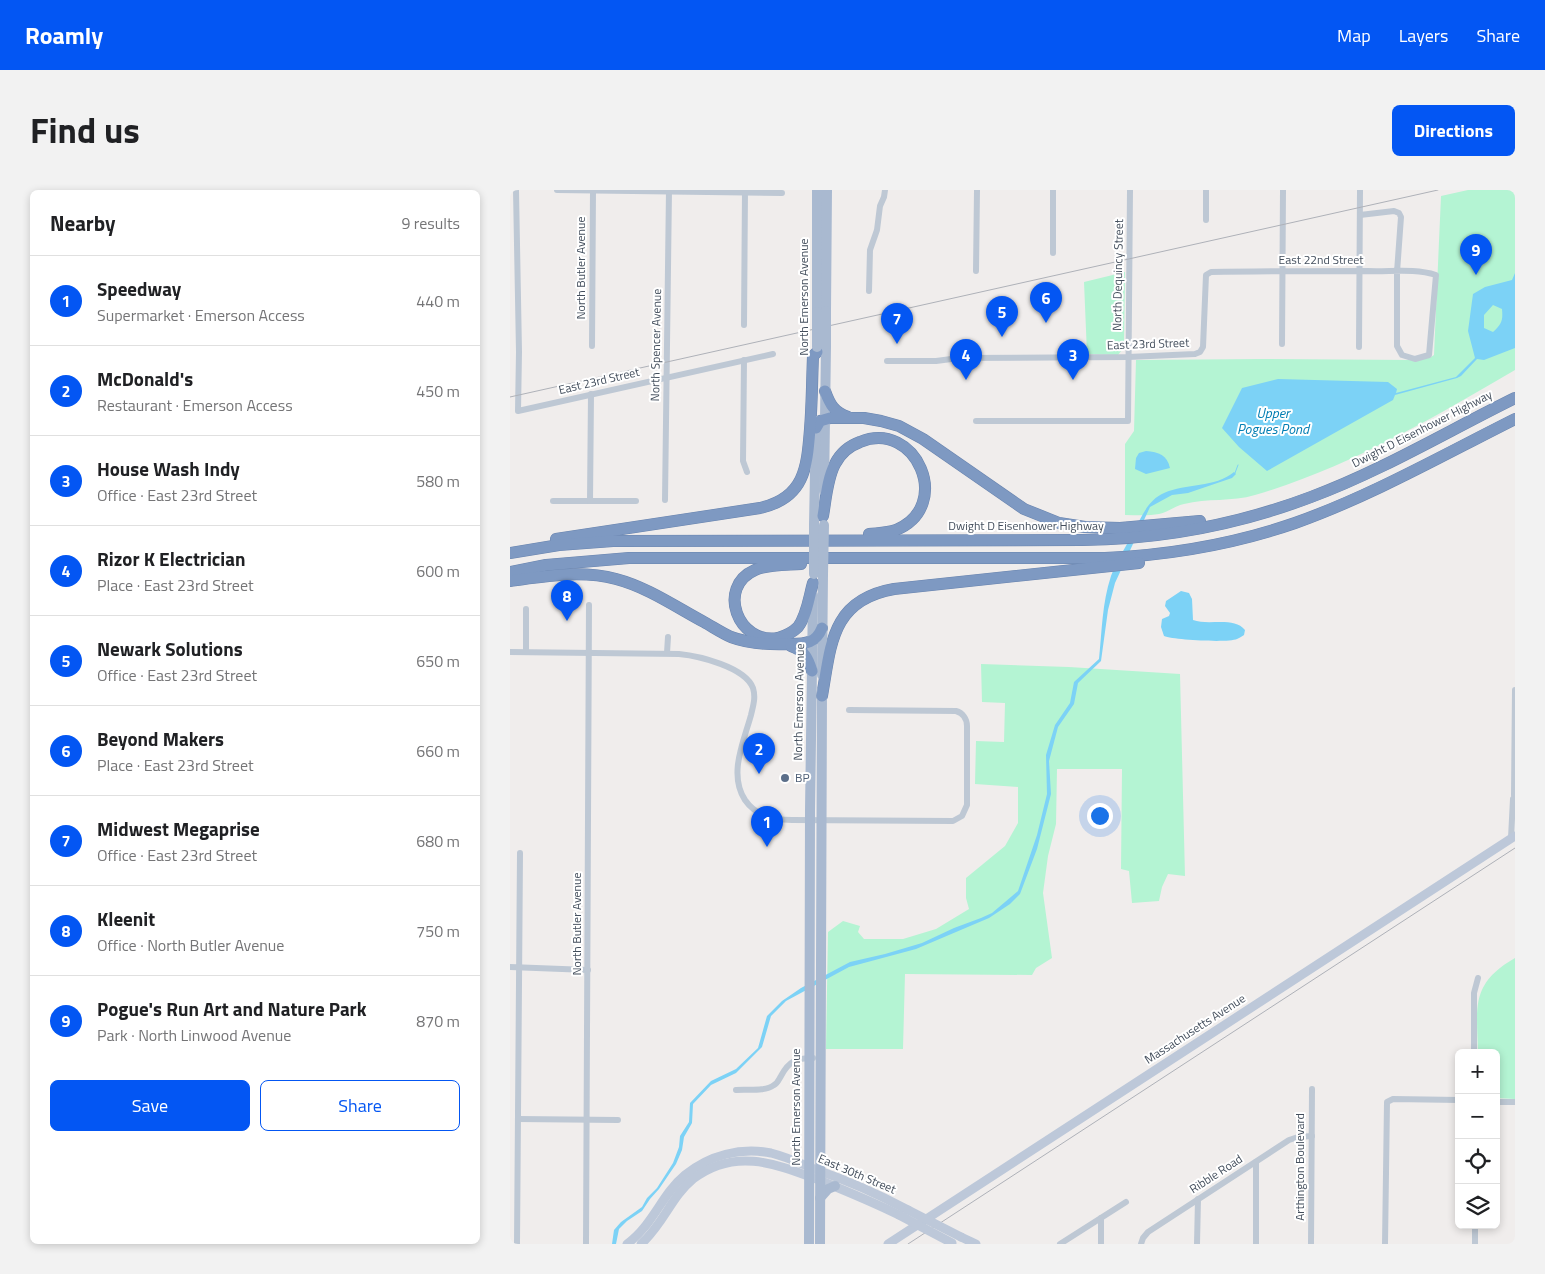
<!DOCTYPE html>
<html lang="en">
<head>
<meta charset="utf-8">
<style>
  :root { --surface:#fff; --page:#f2f2f2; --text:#202124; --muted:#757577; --line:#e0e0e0; --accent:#0356f3 }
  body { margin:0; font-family:"Titillium Web",sans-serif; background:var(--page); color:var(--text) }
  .controls { position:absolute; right:15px; bottom:15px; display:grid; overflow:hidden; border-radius:8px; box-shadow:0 2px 8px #0003 }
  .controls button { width:45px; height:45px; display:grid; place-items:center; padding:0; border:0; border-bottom:1px solid var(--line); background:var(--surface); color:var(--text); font:25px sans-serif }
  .you { position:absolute; left:589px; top:625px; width:18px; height:18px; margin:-12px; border:4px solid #fff; border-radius:50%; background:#1a73e8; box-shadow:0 0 0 8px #1a73e833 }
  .badge { display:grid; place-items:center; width:32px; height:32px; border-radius:50%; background:var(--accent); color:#fff; font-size:16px; font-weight:700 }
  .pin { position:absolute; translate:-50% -41px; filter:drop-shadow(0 1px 2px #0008) }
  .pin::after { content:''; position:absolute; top:26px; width:18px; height:15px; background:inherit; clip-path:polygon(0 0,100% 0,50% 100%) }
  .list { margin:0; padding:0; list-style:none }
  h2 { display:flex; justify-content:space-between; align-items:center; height:65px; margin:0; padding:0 20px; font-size:21px }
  h2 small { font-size:16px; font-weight:400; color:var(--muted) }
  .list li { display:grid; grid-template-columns:32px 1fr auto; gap:15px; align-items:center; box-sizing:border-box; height:90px; padding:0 20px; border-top:1px solid var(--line) }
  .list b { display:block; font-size:19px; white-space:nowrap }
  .list p { margin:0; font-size:16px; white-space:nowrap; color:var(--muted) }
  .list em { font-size:16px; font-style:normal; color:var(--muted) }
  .actions { display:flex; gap:10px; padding:15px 20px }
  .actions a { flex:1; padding:11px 0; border:1px solid var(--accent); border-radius:8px; text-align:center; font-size:18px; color:var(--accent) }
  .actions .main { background:var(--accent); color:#fff }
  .icon { flex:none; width:28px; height:28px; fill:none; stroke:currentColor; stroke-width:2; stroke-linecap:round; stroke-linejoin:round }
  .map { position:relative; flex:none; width:1005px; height:1054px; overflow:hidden; border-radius:8px }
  header { display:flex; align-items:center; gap:30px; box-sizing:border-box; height:70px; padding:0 25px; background:var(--accent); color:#fff }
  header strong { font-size:24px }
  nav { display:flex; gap:28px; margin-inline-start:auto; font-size:18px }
  .intro { display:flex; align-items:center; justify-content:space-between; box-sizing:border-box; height:120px; padding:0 30px }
  h1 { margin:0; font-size:35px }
  .button { padding:12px 22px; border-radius:8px; background:var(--accent); color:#fff; font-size:18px; font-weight:700 }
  main { display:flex; gap:30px; padding:0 30px }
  aside { flex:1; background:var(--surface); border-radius:8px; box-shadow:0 2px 8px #0003 }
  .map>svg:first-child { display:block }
  .green { fill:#b4f4d3 }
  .water { fill:#7cd2f6; fill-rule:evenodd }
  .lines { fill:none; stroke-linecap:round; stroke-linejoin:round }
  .stream { stroke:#7cd2f6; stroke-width:1 }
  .motorway-casing { stroke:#6984ae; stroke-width:12 }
  .minor { stroke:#bec8d4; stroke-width:6 }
  .secondary { stroke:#bdc8d9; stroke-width:9 }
  .primary { stroke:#a9b9d0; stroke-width:10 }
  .motorway { stroke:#7e99c2; stroke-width:11 }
  .rail { stroke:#aeb1b8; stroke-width:1 }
  .secondary-bridge { stroke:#bdc8d9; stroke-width:9 }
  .primary-bridge { stroke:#a9b9d0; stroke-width:10 }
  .service-dot { fill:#5c6f8a; stroke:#fff; stroke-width:2 }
  .labels { text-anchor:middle; stroke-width:4; stroke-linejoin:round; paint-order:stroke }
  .street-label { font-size:12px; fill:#434e5c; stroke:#fff }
  .service-label { font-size:12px; fill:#4e5e75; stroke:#fff; text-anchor:start }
  .water-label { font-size:14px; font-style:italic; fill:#007db2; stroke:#fff }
</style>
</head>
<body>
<header>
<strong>Roamly</strong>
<nav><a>Map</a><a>Layers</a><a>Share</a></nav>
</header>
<div class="intro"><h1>Find us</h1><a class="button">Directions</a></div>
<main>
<aside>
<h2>Nearby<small>9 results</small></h2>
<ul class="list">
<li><span class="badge">1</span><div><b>Speedway</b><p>Supermarket · Emerson Access</p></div><em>440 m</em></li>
<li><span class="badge">2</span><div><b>McDonald's</b><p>Restaurant · Emerson Access</p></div><em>450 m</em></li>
<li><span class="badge">3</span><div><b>House Wash Indy</b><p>Office · East 23rd Street</p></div><em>580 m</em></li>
<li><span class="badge">4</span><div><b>Rizor K Electrician</b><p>Place · East 23rd Street</p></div><em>600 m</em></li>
<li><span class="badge">5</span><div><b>Newark Solutions</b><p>Office · East 23rd Street</p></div><em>650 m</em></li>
<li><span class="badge">6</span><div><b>Beyond Makers</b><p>Place · East 23rd Street</p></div><em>660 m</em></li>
<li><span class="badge">7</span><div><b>Midwest Megaprise</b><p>Office · East 23rd Street</p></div><em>680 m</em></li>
<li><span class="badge">8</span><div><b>Kleenit</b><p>Office · North Butler Avenue</p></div><em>750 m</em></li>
<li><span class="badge">9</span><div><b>Pogue's Run Art and Nature Park</b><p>Park · North Linwood Avenue</p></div><em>870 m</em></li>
</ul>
<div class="actions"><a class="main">Save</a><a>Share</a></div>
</aside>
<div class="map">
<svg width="1005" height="1054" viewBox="0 0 1005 1054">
  <rect width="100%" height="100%" fill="#f0edec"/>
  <g class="green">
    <path d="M 958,0 L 1005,0 L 1005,180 C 923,228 838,278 745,305 C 722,312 697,308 674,314 C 665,316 658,322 649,324 C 639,326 626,325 615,325 L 615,254 L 624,241 L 626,170 L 753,169 L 902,170 L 921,167 L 924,165 L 931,6 Z"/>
    <polygon points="615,82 614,157 608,165 577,164 574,92"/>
    <polygon points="471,474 559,477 670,484 675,686 658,684 652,697 649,711 622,713 619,681 611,679 612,579 547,579 546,634 538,666 533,703 542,768 526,778 522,785 395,784 393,859 316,859 318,742 333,731 350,736 348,742 354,749 393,749 426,739 459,719 456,708 456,688 495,656 508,633 508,597 465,594 466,551 494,552 495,513 472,512"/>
    <path d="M 1005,768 L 1005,909 L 986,908 L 986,863 L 968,863 C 967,817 960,794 1005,768 Z"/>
  </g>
  <g class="water">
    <path d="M 1005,83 L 1005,158 L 974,170 L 967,169 L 951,186 L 947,188 L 885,205 L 883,210 L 757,281 L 729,257 L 712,238 L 732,198 L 768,189 L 878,192 L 887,199 L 886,203 L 946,187 L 965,168 L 958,141 L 963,104 L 975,97 L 1002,90 ZM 983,115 L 992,119 C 993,130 992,134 983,142 L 974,138 L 974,125 Z"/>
    <path d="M 636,261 C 649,262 657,265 660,278 L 636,284 L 625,279 L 626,268 L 629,263 Z"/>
    <path d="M 724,282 L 726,284 L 722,288 L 678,303 L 662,305 L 640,317 L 605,393 L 598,420 L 591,471 L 568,493 L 564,514 L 548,537 L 539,571 L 541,604 L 527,659 L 510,704 L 500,714 L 479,728 L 406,759 L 339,777 L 276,811 L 261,826 L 252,857 L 226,883 L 201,895 L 183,914 L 182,933 L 174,947 L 172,960 L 166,974 L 149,999 L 140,1009 L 132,1021 L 117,1031 L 109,1039 L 106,1054 L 102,1054 L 104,1040 L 111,1032 L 132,1017 L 137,1008 L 147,998 L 163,973 L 169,957 L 170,946 L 179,932 L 180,913 L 201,891 L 226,879 L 248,858 L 257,826 L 272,811 L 291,798 L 340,772 L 375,764 L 412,753 L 444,738 L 471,728 L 482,723 L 508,701 L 527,645 L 537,604 L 536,565 L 545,535 L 560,513 L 564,492 L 589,469 C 592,441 592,413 601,386 C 607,370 617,355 624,341 C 632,326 638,310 654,303 C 676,293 705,298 724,282 Z"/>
    <path d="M 671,401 L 679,403 L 682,409 L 683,430 C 699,436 724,426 735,440 L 734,445 C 732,446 730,448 727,449 C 718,453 664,450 654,446 L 651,437 L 652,429 L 659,426 L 660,423 L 655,416 L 656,411 Z"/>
  </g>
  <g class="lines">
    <polyline class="stream" points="725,283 728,275"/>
    <g class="motorway-casing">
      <g id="motorway">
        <path d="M 315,201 C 320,215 324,222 338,227"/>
        <polyline points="306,238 310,231 320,228 354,228 371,231 389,236 413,249 514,319 549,333 575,337 610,338 690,331"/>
        <path d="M 313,326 C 316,309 317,289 325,274 C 330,264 339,256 350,252 C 406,229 444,316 386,340 C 377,343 368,343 359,344"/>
        <path d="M 46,349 L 250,318 C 295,308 297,277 300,239 C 302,214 302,190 303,166 L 307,162"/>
        <path d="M 0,363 L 49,355 L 103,351 L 572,350 C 650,349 727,335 801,307 C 871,281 938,241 1005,208"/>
        <path d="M 291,374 C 276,375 258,374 245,380 C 206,397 228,455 268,448 C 275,446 283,442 288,437 C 297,425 299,407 303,393"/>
        <path d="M 0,382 L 36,375 L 119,368 L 595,368 C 659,365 724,354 785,333 C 861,306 933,265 1005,229"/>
        <path d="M 0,391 C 34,386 72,380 106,389 C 137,397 166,417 194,432 C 203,437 212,443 221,447 C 240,454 261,455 281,454 C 296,454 306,453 312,438"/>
        <path d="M 281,456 C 295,461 298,468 302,481"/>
        <path d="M 312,506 C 321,455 321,410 384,399 L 629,373"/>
      </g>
    </g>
    <g class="minor">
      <polyline points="6,0 9,162 8,221 263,164"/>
      <polyline points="47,0 272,3"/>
      <polyline points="696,30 696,0"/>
      <polyline points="543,63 543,0"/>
      <polyline points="466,81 467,0"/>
      <polyline points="359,101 360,60 367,40 370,16 374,7 375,0"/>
      <polyline points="234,135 235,0"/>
      <polyline points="772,154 773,0"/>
      <polyline points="82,156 83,0"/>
      <polyline points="849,157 850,0"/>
      <polyline points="234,170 233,271 237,282"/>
      <path d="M 377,171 L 426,171 L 449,168 L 618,167 L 685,164 L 690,162 L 693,157 L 696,85 L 701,82 C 753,81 805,81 858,81 C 880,82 904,78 926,85 L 919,165 L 905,169 L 892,165 L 887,156 L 887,82 L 891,27 L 889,23 L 884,21 L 850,25"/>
      <polyline points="466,231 618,231 620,0"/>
      <polyline points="155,310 159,0"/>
      <polyline points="43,311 126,311"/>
      <polyline points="80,311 81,204"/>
      <polyline points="16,419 16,462"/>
      <path d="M 0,462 L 169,464 C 189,466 235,477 243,498 C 246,508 243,516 241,525 C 234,551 218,584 235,610 C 246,626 263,630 282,630 L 443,631 L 452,626 L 457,615 L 457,536 C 457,529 453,523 446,521 L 339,520"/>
      <polyline points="157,463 158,447"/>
      <polyline points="1005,500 1004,605 1005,613"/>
      <polyline points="1001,648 1003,609"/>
      <polyline points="0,777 78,780"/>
      <polyline points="964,863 964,803 968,788"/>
      <path d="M 226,900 C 237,899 255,902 264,895 C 268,893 269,889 271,886 C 279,871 286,868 303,868"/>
      <polyline points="986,912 1005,912"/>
      <polyline points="8,929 108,930"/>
      <polyline points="965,1035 965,1054"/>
      <polyline points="7,1054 10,663"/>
      <polyline points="76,1054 79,415"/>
      <polyline points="550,1054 616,1012"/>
      <polyline points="591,1054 591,1028"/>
      <polyline points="631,1054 633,1048 638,1042 779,950 788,947 802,946"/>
      <polyline points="687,1054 688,1009"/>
      <polyline points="746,1054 746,972"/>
      <polyline points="801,1054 802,899"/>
      <polyline points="875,1054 877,912 883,909 949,910"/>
    </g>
    <g class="secondary">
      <polyline points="451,1047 466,1054"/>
      <path d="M 117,1054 C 144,1034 151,1005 175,985 C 199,965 231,957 261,963 C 277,967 292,974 307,980 C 339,991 368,1004 398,1020"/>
      <path d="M 131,1054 C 153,1035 161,1007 183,989 C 225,957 266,974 309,990 C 336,1001 363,1012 389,1025"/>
      <polyline points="378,1054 1005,646"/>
    </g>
    <g class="primary">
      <polyline points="307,0 307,122"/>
      <polyline points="316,121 317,0"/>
      <polyline points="314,301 316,156"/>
      <polyline points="304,335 306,231"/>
      <polyline points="312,485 313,384"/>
      <polyline points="310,1008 318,999 325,996"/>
      <polyline points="299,1054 300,621 303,405"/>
      <polyline points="310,1054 312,500"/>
    </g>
    <use href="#motorway" class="motorway"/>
    <g class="rail">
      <polyline points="0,207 928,0"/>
      <polyline points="398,1054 1005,658"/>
    </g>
    <g class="secondary-bridge">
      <polyline points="398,1020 451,1047"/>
      <polyline points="389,1025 442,1053"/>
    </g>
    <g class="primary-bridge">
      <polyline points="316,156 316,121"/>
      <polyline points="307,157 307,122"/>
      <polyline points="304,384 304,335"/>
      <polyline points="313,384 314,335"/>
    </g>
  </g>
  <circle class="service-dot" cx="275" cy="588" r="5"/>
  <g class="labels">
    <g class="street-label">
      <text x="811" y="74">East 22nd Street</text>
      <text transform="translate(71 78) rotate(-90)" y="4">North Butler Avenue</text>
      <text transform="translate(608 85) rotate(-89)" y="4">North Dequincy Street</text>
      <text transform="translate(294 107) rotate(-90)" y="4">North Emerson Avenue</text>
      <text transform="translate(638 154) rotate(-2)" y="4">East 23rd Street</text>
      <text transform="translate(146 155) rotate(-89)" y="4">North Spencer Avenue</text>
      <text transform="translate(89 191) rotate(-13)" y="4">East 23rd Street</text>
      <text transform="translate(912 239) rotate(-27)" y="4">Dwight D Eisenhower Highway</text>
      <text x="516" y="340">Dwight D Eisenhower Highway</text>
      <text transform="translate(289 512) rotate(-89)" y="4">North Emerson Avenue</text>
      <text transform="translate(67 734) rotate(-90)" y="4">North Butler Avenue</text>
      <text transform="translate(685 839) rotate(-33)" y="4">Massachusetts Avenue</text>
      <text transform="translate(286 917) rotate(-90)" y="4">North Emerson Avenue</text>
      <text transform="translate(790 977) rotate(-90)" y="4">Arthington Boulevard</text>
      <text transform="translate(347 984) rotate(23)" y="4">East 30th Street</text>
      <text transform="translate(706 984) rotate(-33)" y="4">Ribble Road</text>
    </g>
    <g class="service-label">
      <text x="285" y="592">BP</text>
    </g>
    <g class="water-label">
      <text x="763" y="228">Upper<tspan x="763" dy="16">Pogues Pond</tspan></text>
    </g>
  </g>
</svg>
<div class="controls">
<button>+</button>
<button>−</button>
<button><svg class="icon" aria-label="locate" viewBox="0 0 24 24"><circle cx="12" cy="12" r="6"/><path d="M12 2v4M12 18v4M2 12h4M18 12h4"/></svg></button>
<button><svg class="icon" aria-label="layers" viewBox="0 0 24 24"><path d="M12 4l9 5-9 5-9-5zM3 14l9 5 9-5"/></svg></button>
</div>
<div class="you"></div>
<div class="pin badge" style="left:257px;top:657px">1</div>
<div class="pin badge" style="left:249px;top:584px">2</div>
<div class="pin badge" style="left:563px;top:190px">3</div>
<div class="pin badge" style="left:456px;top:190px">4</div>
<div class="pin badge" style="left:492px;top:147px">5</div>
<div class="pin badge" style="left:536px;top:133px">6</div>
<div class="pin badge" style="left:387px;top:154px">7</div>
<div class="pin badge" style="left:57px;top:431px">8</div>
<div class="pin badge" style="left:966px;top:85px">9</div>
</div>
</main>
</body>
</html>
